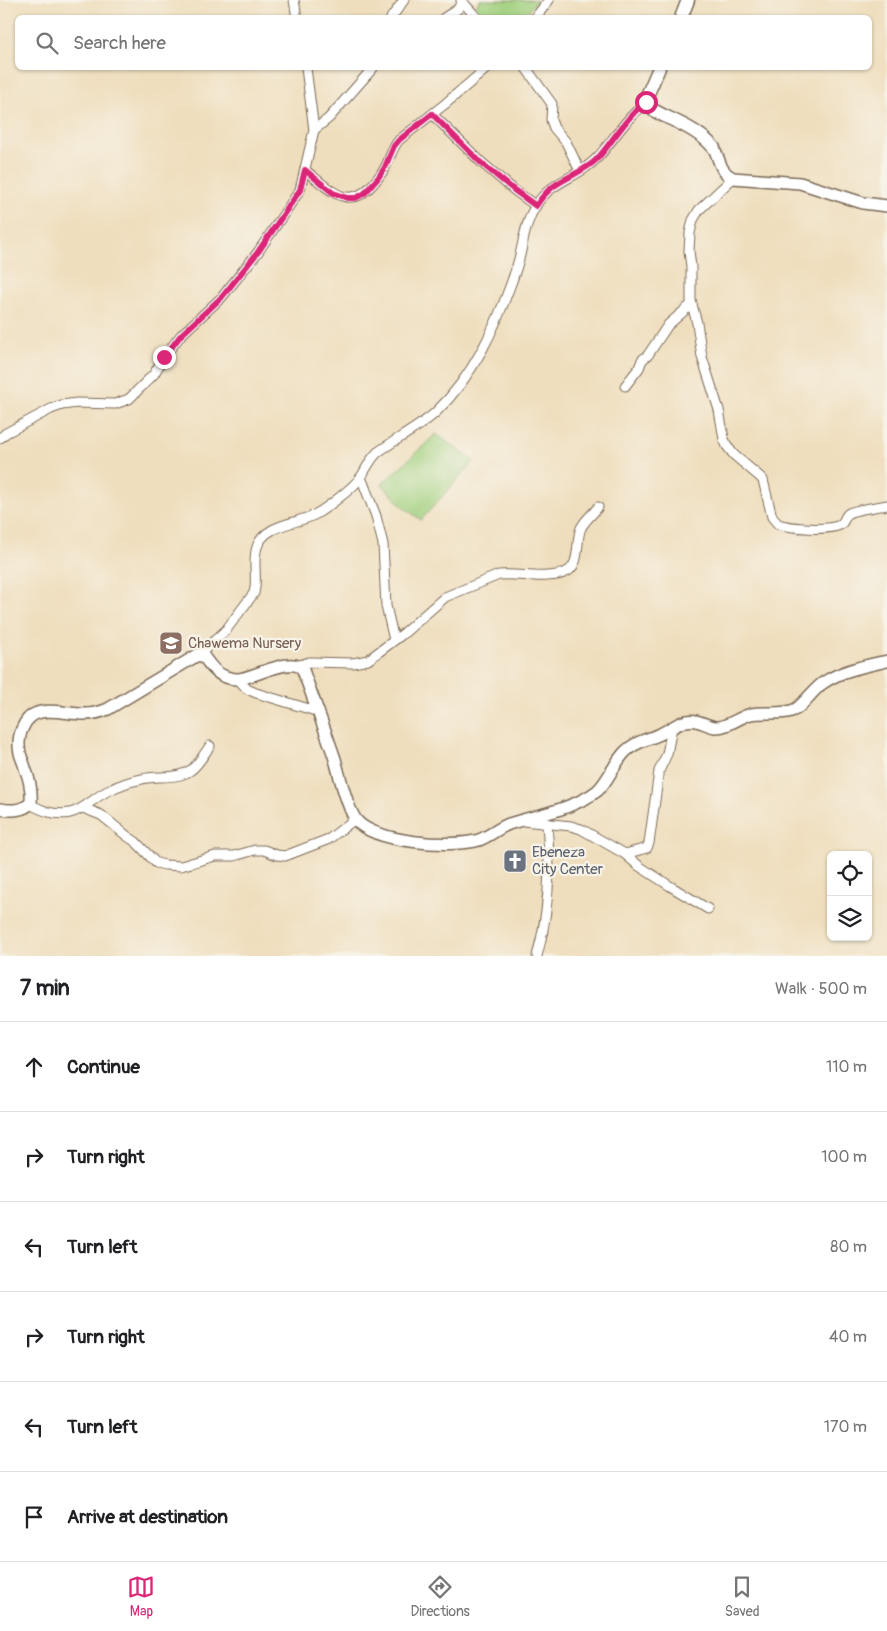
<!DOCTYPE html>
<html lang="en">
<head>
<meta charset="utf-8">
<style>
  :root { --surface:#fff; --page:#f2f2f2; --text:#202124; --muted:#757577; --line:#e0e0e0; --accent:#db2777 }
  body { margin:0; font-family:Pangolin,sans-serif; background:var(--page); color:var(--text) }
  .controls { position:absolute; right:15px; bottom:15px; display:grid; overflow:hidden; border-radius:8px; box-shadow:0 1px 4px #0004 }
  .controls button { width:45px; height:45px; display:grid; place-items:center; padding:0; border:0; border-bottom:1px solid var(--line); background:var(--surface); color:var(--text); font:25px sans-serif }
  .stop { position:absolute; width:15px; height:15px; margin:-11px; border:4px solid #db2777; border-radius:50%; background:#fff }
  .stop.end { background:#db2777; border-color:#fff; box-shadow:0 1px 5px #0008 }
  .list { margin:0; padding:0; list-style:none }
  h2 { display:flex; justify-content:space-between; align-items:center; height:65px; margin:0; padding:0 20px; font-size:21px }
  h2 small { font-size:16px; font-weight:400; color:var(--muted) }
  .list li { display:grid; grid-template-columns:32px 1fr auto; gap:15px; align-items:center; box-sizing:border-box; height:90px; padding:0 20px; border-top:1px solid var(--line) }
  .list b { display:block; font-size:19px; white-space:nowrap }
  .list em { font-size:16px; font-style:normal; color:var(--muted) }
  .icon { flex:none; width:28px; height:28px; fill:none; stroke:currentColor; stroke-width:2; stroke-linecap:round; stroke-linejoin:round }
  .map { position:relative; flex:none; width:887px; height:956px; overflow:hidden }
  .search { position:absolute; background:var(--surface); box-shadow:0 1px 4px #0004; left:15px; right:15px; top:15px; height:55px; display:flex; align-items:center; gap:12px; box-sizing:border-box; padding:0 18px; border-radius:8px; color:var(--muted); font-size:19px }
  .sheet { height:605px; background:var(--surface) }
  nav { display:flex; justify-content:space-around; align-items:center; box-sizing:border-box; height:70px; border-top:1px solid var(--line); background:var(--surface); font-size:14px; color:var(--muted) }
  nav a { display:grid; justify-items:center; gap:2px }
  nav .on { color:var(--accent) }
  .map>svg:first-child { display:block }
  .green { fill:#a1d07e; stroke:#6e7d4e }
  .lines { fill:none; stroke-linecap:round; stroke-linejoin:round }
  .minor-casing { stroke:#7a6956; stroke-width:11 }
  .tertiary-casing { stroke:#7a6956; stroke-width:14 }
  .secondary-casing { stroke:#7a6956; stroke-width:15 }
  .minor { stroke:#fff; stroke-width:9 }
  .tertiary { stroke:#fff; stroke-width:11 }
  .secondary { stroke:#fff; stroke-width:12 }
  .route { stroke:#db2777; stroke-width:6 }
  .labels { text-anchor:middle; stroke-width:4.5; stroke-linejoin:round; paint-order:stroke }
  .education-label { font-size:15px; fill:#785e54; stroke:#f7f3e8; text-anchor:start }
  .worship-label { font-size:15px; fill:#5b616d; stroke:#f7f3e8; text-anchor:start }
</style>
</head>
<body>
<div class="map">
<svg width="887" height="956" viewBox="0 0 887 956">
  <rect width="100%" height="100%" fill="#f7f3e8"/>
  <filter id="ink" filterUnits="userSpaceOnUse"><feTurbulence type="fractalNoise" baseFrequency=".02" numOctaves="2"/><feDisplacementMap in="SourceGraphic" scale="10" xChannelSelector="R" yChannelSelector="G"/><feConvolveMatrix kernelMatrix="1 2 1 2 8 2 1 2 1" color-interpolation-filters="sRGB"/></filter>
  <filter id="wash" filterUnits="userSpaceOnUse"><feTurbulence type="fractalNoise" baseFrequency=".0096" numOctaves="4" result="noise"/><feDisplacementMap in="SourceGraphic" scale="20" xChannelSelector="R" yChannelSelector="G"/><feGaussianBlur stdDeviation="1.12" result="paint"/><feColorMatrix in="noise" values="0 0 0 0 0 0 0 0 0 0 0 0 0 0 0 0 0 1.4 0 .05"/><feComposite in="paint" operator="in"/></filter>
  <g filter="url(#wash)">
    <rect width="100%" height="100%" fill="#efdebd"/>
    <g class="green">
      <polygon points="480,0 537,0 524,17 484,18 475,7"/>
      <polygon points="436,434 474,461 421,520 401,505 382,484"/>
    </g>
  </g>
  <g filter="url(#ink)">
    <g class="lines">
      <g class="minor-casing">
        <g id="minor">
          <polyline points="294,0 297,18"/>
          <polyline points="461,0 477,18"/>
          <polyline points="391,18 404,0"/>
          <polyline points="444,18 458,9 462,1"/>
          <polyline points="535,18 549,0"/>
          <polyline points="526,68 552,104 551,120 554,128 566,142 580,171"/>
          <polyline points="432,114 481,162 514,190 536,206"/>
          <polyline points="314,130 329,118 373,68"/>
          <path d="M 305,170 C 325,185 347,213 371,186 C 376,181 381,174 385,168 C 390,158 392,148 399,140 L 445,104 L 487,68"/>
          <path d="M 733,178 L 699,210 L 693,220 L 690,233 L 689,251 L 691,267 L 691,301 L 697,323 L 702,357 L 719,410 L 724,439 L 727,446 L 734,455 L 760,477 L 763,480 L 772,517 L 778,524 C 791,528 827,531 840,525 C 845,522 844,516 849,513 C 853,510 881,506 887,505"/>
          <polyline points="625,386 639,368 642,360 648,355 668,325 692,304"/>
          <polyline points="0,438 6,433 51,409 62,405 77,403 115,404 129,399 154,374 164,357 181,335 222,297 258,252 300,190 314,130 306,68"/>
          <polyline points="361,477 376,516 383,544 386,606 394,640"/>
          <path d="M 201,653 L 226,630 L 254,593 C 258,578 252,562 257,547 C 265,523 299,524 316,514 C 328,507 353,488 361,477 C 367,468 370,459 378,452 C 396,439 422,426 437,411 C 474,375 495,328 512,281 C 515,272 518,264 520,255 C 524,238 526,221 536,205 C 553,179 579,178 598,157 C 610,145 632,109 646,105"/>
          <path d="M 300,665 L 309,662 L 353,663 L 368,660 L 404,633 L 445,597 L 499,575 C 520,573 543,580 564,573 C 582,567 575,541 581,528 C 585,520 593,514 598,507"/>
          <polyline points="238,679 247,689 256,693 319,712"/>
          <path d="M 30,804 C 43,811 55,816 70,813 C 86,809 95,796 110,790 C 119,785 132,781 142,779 C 158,775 177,780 191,770 C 199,764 204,754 210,746"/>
          <polyline points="83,808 101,815 127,836 136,842 156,863 165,865 181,866 215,856 234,856 255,850 264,850 277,855 285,856 329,839 355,819"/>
          <polyline points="523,821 571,826 581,829 625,854 639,866 670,886 708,909"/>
          <polyline points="625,854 647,848 649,843 658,779 659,771 667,754 672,727"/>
          <path d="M 537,956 C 549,913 551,868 547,824"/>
        </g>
      </g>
      <g class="tertiary-casing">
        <g id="tertiary">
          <path d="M 714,148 C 720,161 720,172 733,178 L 800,183 L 863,203 L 887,206"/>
          <path d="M 0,809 C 10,811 25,811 31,802 C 32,790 29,778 25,768 C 24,763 21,758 20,753 C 18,745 19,734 23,727 C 34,701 64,715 86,714 C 94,714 101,712 108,709 L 201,653 C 208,662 214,673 226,677 C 229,678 234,679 237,679 C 252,679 293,654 303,670 C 313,699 325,729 335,759 C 339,774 347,808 356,820 C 374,843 452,848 479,840 C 491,836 500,826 512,823 C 539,815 575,808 597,791 C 608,782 615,761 626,751 C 637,740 653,739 666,731 C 672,728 677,724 683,722 C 695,717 704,725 715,727 C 727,728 739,717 751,714 C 763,711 784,716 796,709 C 803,705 814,689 823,683 C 842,670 865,666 887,661"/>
        </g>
      </g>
      <g class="secondary-casing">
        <g id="secondary">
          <polyline points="681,18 688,0"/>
          <path d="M 659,68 L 646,98 L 646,105 C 653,111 662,115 671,119 C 686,126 704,135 714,148"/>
        </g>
      </g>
      <use href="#minor" class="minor"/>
      <use href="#tertiary" class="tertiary"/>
      <use href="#secondary" class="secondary"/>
    </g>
  </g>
  <g class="lines" filter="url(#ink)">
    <path class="route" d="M 164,357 L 181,335 L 222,297 L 258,252 L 300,190 L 305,170 L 333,193 L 348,198 L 356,198 L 365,193 L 378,178 L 385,167 L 394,146 L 399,140 L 432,114 L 480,162 L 514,190 L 536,206 C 541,198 547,191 554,186 C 568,176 585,171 597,159 C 610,146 631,109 646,104 L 646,102"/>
  </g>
  <defs>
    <g id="school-square" transform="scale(1.25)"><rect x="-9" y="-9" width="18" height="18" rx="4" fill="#8d6e63" stroke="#f7f3e8"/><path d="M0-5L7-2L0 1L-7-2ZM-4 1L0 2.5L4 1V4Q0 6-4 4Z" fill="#fff"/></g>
    <g id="church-square" transform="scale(1.25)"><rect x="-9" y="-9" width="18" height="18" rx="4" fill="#6b7280" stroke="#f7f3e8"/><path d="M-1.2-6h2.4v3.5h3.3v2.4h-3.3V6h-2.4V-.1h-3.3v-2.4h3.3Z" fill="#fff"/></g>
  </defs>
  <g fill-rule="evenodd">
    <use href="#school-square" x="171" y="643"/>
    <use href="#church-square" x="515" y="861"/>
  </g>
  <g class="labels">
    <g class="education-label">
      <text x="188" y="648">Chawema Nursery</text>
    </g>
    <g class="worship-label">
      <text x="532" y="857">Ebeneza<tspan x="532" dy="17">City Center</tspan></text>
    </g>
  </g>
</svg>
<div class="controls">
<button><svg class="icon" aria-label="locate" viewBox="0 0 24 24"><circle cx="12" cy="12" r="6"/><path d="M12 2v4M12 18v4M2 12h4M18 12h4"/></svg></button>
<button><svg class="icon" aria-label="layers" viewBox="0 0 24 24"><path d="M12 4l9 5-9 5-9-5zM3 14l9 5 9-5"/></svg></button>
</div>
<div class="stop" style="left:646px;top:102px"></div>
<div class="stop end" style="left:164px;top:357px"></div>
<div class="search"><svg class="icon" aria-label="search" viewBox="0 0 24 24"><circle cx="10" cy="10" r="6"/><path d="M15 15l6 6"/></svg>Search here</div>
</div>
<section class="sheet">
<h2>7 min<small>Walk · 500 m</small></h2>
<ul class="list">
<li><svg class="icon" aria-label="ahead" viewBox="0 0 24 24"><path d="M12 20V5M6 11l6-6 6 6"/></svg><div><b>Continue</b></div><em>110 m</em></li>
<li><svg class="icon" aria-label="right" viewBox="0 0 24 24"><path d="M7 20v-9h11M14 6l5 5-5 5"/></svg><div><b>Turn right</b></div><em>100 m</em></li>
<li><svg class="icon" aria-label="left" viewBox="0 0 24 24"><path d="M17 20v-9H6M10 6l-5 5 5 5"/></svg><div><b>Turn left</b></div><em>80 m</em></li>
<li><svg class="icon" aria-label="right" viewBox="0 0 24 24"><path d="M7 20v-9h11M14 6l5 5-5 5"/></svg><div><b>Turn right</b></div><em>40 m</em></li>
<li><svg class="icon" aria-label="left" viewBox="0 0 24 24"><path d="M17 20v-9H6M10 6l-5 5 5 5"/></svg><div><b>Turn left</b></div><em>170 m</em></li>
<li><svg class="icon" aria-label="arrive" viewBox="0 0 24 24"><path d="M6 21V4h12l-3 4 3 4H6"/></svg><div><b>Arrive at destination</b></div></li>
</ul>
</section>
<nav>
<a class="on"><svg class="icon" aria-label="map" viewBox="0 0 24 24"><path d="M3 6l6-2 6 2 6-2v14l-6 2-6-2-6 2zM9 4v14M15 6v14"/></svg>Map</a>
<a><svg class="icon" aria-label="directions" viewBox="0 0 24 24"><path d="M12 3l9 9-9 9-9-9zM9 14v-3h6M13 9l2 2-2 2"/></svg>Directions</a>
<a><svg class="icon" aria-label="saved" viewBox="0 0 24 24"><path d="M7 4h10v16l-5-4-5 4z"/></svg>Saved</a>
</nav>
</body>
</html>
